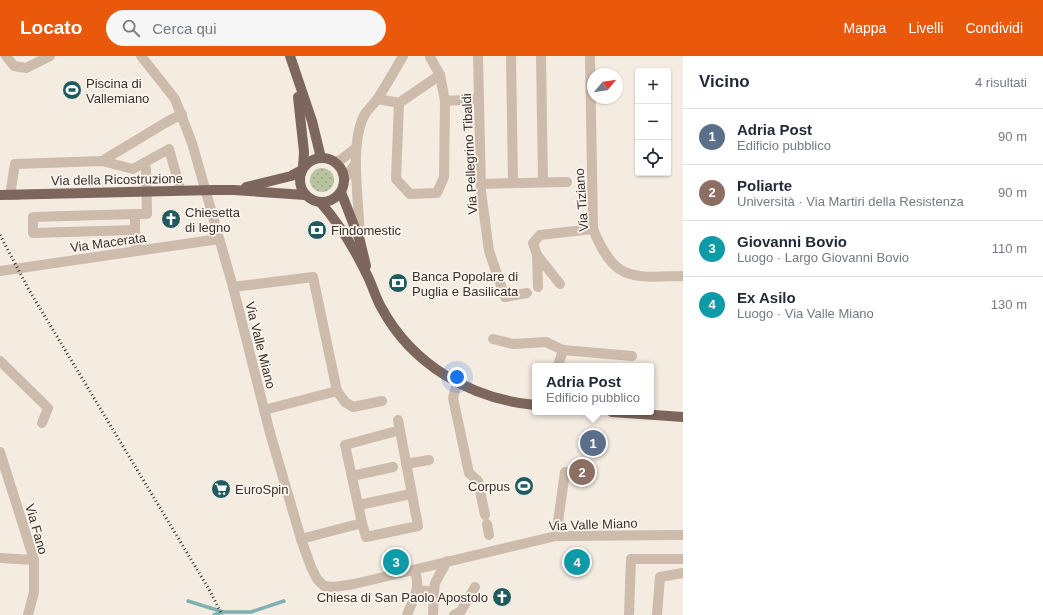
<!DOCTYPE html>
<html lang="it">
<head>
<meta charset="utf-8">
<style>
  :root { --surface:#fff; --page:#f6f6f7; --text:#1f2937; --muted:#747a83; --line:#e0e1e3; --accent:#ea580c }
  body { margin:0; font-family:Helvetica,sans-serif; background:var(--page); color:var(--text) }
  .controls { position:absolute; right:12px; top:12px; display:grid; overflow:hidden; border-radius:4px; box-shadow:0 1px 3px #0004 }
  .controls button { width:36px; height:36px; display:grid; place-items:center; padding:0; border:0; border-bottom:1px solid var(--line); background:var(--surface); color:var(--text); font:20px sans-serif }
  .compass { position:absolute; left:587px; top:12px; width:36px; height:36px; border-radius:50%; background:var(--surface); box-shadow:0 1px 3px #0004; rotate:61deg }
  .you { position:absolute; left:457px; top:321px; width:14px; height:14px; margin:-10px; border:3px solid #fff; border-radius:50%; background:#1a73e8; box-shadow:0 0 0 6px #1a73e833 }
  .badge { display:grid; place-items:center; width:26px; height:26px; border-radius:50%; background:var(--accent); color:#fff; font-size:13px; font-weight:700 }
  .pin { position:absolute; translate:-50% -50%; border:2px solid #fff; box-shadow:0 1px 4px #0006 }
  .popup { position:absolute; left:532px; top:307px; width:122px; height:52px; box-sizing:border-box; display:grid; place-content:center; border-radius:4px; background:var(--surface); filter:drop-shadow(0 1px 3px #0005); font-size:13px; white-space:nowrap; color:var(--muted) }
  .popup b { font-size:15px; color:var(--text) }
  .popup::after { content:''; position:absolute; left:50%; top:100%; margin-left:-8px; border:8px solid transparent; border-top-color:var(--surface) }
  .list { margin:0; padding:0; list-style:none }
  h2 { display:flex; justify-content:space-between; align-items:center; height:52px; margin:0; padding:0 16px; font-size:17px }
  h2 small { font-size:13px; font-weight:400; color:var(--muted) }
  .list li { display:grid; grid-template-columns:26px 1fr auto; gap:12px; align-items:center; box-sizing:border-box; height:56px; padding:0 16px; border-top:1px solid var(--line) }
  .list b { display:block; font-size:15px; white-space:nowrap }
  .list p { margin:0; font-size:13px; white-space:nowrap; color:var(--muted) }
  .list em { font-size:13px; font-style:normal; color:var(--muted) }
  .icon { flex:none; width:22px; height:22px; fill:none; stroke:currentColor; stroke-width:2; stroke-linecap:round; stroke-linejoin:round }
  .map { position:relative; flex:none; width:683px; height:559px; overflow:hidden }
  header { display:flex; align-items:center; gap:24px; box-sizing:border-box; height:56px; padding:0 20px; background:var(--accent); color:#fff }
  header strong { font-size:19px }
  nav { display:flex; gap:22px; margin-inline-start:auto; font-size:14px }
  .search { width:280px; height:36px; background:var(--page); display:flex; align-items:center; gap:10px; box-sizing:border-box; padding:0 14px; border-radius:22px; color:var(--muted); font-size:15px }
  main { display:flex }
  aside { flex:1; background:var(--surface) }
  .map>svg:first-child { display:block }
  .garden { fill:url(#garden-dots) }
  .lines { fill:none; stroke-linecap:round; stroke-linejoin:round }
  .stream { stroke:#7fb0b2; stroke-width:3.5 }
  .minor { stroke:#cdbbac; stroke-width:10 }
  .major { stroke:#7d675c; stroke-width:10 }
  .rail { stroke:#3b302b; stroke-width:3; stroke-dasharray:1 3; stroke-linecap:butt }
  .major-bridge { stroke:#7d675c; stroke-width:10 }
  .labels { text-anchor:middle; stroke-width:3.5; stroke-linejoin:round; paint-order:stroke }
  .poi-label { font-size:13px; fill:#3b302b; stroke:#fbf5ee; text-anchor:start }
  .street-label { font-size:13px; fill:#3b302b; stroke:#fbf5ee }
</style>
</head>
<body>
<header>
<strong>Locato</strong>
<div class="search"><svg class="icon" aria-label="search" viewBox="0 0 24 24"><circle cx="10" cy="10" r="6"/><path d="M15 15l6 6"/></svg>Cerca qui</div>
<nav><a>Mappa</a><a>Livelli</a><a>Condividi</a></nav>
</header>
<main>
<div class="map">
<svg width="683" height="559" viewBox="0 0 683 559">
  <defs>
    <pattern id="garden-dots" width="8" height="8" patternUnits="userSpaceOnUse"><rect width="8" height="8" fill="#b8c4a0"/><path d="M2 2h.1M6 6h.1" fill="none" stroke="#97a083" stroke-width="1.8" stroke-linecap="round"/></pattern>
  </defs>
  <rect width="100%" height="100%" fill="#f4ebe1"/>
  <circle class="garden" cx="322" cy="124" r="12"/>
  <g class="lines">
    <g class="stream">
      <polyline points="188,545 223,556 251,556 284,545"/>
      <polyline points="214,559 223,556"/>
    </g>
    <g class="minor">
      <polyline points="6,0 14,10 26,12 50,0"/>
      <polyline points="141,0 175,43 192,87 233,231 270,377 301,483 311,511 317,523 324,530 334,531 354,528 556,480 683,479"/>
      <polyline points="478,0 481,135 489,195 505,241 527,237"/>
      <polyline points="511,0 513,127"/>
      <polyline points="541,0 543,126"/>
      <path d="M 590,0 L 593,173 C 615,227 632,221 683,220"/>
      <polyline points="430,1 440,19"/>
      <polyline points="378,43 399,47 440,19 445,45 444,121 437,137 410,138 396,123 399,47"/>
      <polyline points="445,45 479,43"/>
      <polyline points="102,105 165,67 182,58"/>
      <polyline points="335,106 342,103 356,92"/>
      <polyline points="344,124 355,108"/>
      <polyline points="481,128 567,126"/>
      <polyline points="18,139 10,139 15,108 102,105 133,113 169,93 180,132"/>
      <polyline points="135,174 33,177 33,161 135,158"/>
      <path d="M 360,185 C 360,150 348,88 365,58 C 369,52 374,48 378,42 C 387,28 395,14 403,0"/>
      <polyline points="137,195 135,174 135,158 147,158 146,113 143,108"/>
      <polyline points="537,199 538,231"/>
      <polyline points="0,215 219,183"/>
      <polyline points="560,228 537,199 533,187 540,179 593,173"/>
      <polyline points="233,231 313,221 337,335 345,346 353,351 382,345"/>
      <polyline points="493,283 513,288 546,286 563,294"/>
      <polyline points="0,305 48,352 42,367"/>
      <polyline points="558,310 563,294 632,300"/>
      <polyline points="457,327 453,342 469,417 478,425 485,459"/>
      <polyline points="264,354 337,335"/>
      <polyline points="0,396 34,504 34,536 28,559"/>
      <polyline points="406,408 429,404"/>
      <polyline points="352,420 393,411"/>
      <polyline points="359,449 406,439"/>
      <polyline points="362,467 366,481 418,470 398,364"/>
      <polyline points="487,468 489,479"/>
      <polyline points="556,480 565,416"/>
      <polyline points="301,483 362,467 345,389 393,376"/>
      <polyline points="0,502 34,504"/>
      <polyline points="418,534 434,536 433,559"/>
      <polyline points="434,536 435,527 447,505"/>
      <path d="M 407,559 C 413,544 422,530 414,514"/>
      <polyline points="454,559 461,555 475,531"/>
      <polyline points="629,559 631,503 683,503"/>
      <polyline points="657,559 660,521 683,517"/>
    </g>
    <g class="major">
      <polyline points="290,0 312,65 321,102"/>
      <polyline points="298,41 304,96 303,111"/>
      <circle cx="322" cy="124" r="22"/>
      <polyline points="246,131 291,120 302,114"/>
      <polyline points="214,134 234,134 305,139"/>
      <polyline points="341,136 360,185 366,210"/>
      <path d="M 321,147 C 341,170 356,195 369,223 C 373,232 376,242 381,251 C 412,309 471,343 535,349"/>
      <polyline points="612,356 683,361"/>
    </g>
    <polyline class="rail" points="0,179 29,234 210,535 222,559"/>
    <polyline class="major-bridge" points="0,139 214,134"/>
  </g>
  <defs>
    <g id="stadium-disc" transform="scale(1)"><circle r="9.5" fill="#1f5a5e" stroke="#fbf5ee"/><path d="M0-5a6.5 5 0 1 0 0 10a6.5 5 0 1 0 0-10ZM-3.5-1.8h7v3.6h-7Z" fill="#fff"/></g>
    <g id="church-disc" transform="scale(1)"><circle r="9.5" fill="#1f5a5e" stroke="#fbf5ee"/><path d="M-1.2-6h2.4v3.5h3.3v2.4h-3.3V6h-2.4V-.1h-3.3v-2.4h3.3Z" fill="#fff"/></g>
    <g id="bank-disc" transform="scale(1)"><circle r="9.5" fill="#1f5a5e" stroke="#fbf5ee"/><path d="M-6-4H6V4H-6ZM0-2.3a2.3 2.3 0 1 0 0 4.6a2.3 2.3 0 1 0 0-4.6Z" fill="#fff"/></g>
    <g id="supermarket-disc" transform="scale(1)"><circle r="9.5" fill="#1f5a5e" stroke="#fbf5ee"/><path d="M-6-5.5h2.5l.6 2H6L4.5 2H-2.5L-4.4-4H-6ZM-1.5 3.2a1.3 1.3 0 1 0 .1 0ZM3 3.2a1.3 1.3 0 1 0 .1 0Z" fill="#fff"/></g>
  </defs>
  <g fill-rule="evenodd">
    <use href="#stadium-disc" x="72" y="34"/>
    <use href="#church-disc" x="171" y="163"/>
    <use href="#bank-disc" x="317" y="174"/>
    <use href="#bank-disc" x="398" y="227"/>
    <use href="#stadium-disc" x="524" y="430"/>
    <use href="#supermarket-disc" x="221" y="433"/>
    <use href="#church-disc" x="502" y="541"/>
  </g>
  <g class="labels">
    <g class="poi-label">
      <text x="86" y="32">Piscina di<tspan x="86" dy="15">Vallemiano</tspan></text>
      <text x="185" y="161">Chiesetta<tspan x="185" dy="15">di legno</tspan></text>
      <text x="331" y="179">Findomestic</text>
      <text x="412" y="225">Banca Popolare di<tspan x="412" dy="15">Puglia e Basilicata</tspan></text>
      <text x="510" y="435" text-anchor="end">Corpus</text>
      <text x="235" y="438">EuroSpin</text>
      <text x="488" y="546" text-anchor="end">Chiesa di San Paolo Apostolo</text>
    </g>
    <g class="street-label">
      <text transform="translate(469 98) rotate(-93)" y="5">Via Pellegrino Tibaldi</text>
      <text transform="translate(117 123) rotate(-1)" y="5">Via della Ricostruzione</text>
      <text transform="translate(581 144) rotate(-94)" y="5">Via Tiziano</text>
      <text transform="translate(108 186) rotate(-8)" y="5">Via Macerata</text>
      <text transform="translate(261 289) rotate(76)" y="5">Via Valle Miano</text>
      <text transform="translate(593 468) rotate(-2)" y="5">Via Valle Miano</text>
      <text transform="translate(37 473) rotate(74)" y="5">Via Fano</text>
    </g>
  </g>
</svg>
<div class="controls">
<button>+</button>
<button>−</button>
<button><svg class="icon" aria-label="locate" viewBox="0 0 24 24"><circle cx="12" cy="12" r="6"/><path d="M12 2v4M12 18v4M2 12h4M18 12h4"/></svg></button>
</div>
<svg class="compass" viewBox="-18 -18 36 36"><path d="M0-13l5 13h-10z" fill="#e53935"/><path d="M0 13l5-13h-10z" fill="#747a83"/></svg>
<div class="you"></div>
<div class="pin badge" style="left:593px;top:387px;background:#5c6f8a">1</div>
<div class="popup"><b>Adria Post</b>Edificio pubblico</div>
<div class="pin badge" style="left:582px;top:416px;background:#8d6e63">2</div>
<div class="pin badge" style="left:396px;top:506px;background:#0f9aa8">3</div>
<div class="pin badge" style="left:577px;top:506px;background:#0f9aa8">4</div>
</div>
<aside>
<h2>Vicino<small>4 risultati</small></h2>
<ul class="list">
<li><span class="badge" style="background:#5c6f8a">1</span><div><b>Adria Post</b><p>Edificio pubblico</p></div><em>90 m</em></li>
<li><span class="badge" style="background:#8d6e63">2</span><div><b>Poliarte</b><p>Università · Via Martiri della Resistenza</p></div><em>90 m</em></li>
<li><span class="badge" style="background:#0f9aa8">3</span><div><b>Giovanni Bovio</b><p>Luogo · Largo Giovanni Bovio</p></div><em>110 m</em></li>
<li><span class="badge" style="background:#0f9aa8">4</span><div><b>Ex Asilo</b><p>Luogo · Via Valle Miano</p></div><em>130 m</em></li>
</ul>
</aside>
</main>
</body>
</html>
